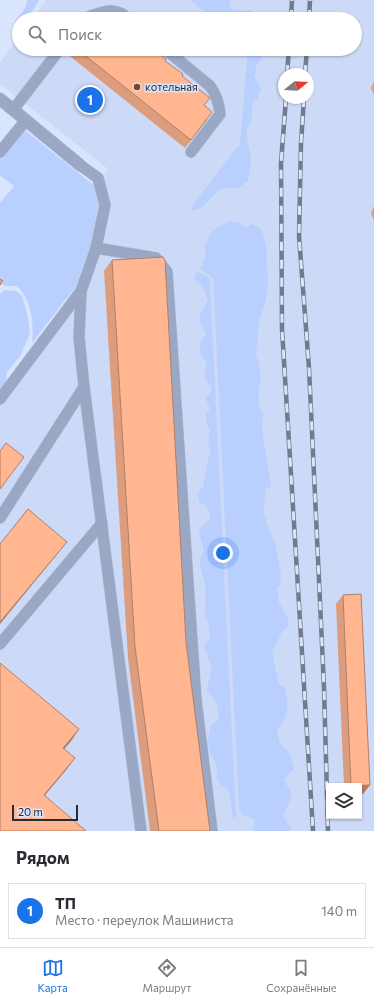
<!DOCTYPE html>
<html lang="ru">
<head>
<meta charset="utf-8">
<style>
  :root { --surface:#fff; --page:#f7f7f7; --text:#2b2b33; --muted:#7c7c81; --line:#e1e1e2; --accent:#1a73e8 }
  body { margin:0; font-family:Commissioner,sans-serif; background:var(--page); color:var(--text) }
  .controls { position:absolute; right:12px; bottom:12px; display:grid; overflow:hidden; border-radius:0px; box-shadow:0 1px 3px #0004 }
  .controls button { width:36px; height:36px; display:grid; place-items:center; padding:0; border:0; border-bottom:1px solid var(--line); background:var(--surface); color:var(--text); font:20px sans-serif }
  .compass { position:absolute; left:278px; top:68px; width:36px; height:36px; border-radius:50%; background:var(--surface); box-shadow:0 1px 3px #0004; rotate:72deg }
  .scale { position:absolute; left:12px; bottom:10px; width:66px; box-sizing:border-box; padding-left:4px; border:2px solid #272b34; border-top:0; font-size:11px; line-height:14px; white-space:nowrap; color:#272b34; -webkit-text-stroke:3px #d9e5fd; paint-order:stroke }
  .you { position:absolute; left:223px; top:553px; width:14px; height:14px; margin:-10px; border:3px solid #fff; border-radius:50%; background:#1a73e8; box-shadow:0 0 0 6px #1a73e833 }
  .badge { display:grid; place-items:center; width:26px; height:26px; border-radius:50%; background:var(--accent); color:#fff; font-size:13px; font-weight:700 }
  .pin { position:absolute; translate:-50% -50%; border:2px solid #fff; box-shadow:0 1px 4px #0006 }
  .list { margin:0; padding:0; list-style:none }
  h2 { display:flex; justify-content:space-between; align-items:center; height:52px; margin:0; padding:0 16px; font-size:17px }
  h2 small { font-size:13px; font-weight:400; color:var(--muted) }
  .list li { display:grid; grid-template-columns:26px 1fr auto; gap:12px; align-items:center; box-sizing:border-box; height:56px; margin:0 8px 8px; padding:0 8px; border:1px solid var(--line); border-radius:0px }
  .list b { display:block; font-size:15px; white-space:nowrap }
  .list p { margin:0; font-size:13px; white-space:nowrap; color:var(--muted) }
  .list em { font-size:13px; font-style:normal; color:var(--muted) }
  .icon { flex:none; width:22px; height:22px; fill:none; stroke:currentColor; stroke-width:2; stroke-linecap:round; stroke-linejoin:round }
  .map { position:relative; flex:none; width:374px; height:831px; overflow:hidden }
  .search { position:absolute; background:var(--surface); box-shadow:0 1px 3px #0004; left:12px; right:12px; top:12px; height:44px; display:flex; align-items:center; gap:10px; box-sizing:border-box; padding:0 14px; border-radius:22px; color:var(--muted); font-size:15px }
  .sheet { height:116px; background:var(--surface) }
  nav { display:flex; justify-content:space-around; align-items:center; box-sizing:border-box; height:56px; border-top:1px solid var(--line); background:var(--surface); font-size:11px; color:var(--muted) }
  nav a { display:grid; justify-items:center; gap:2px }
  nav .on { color:var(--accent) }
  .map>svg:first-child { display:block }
  .built { fill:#ccdaf8; fill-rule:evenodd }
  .green { fill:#b9cffe }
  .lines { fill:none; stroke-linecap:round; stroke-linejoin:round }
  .service-casing { stroke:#b5c0d5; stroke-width:12 }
  .minor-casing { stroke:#b5c0d5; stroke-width:13 }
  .service { stroke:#9aa8c5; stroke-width:11 }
  .minor { stroke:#9aa8c5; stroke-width:12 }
  .rail-casing { stroke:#737a8a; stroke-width:4.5 }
  .rail { stroke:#d9e5fd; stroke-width:3; stroke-dasharray:9; stroke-linecap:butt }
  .wall { fill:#db9d7d }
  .shaded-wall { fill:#b27f66 }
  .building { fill:#ffb691; stroke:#b27f66 }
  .poi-dot { fill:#864117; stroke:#d9e5fd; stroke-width:1.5 }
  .labels { text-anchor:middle; stroke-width:3; stroke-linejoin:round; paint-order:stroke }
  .poi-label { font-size:11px; fill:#272b34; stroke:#d9e5fd; text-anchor:start }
</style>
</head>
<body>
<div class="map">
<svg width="374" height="831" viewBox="0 0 374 831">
  <rect width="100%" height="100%" fill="#d9e5fd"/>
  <path class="built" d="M 46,0 L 374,0 L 374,831 L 0,831 L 0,389 L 67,301 L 92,191 L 108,169 L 0,84 L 0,63 L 19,37 L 19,49 L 355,49 L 355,19 L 32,19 ZM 284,74 L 308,74 L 308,98 L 284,98 ZM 329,786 L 359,786 L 359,816 L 329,816 Z"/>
  <g class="green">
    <path d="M 27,0 L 39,0 L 28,19 L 19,19 L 17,35 L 15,37 C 8,17 26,17 27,0 Z"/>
    <polygon points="190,0 230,0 229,4 233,10 241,11 252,10 253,14 252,19 214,19"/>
    <path d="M 248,49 L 264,49 C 264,56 260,61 256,66 L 256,72 L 254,77 L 261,88 L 257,99 L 253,101 L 251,123 L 247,129 L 247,140 L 249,148 L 251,160 L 248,181 C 244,183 241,187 237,188 C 228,190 226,185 216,193 C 208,200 203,211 191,210 L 194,203 L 240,144 Z"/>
    <path d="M 23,129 L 95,186 L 98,205 L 91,244 L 75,287 L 32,343 C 34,325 32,299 17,286 L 5,286 L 0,282 L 0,203 L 14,186 L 0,175 L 0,157 Z"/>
    <path d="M 231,221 L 241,223 L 245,227 L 252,224 L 262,230 L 267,250 L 266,256 L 268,280 L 266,299 L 259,322 L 256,355 L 259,364 L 261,380 L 259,386 L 258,404 L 263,414 L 262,430 L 271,486 L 265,490 L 264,515 L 276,546 L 281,575 L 280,585 L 277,587 L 279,602 L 289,621 L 288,625 L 282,632 L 272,652 L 279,684 L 285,688 C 288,705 290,715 277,730 L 280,744 C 290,750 291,757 294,768 L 284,780 L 292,795 L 283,817 L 291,828 L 291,831 L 253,831 L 254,827 L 254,819 L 243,815 L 239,809 L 213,278 L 199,268 L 202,265 L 206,253 L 205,245 L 210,234 L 218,227 Z"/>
    <path d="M 196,271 L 206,276 L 210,279 L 236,816 L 236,818 L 234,818 C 228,808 235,789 221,785 L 216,777 L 218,770 L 214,759 L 211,755 L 207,743 L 211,725 L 216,722 L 219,716 L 216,702 L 207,690 L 212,667 L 209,661 L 204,646 L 210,638 L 209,626 L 205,613 L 206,589 L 200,565 L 201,556 L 204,551 L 199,532 L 201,527 L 210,519 C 210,509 207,506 199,502 L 198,492 L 203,487 L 209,456 L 211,455 L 208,442 L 210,429 L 206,423 L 206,413 L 209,411 L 209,406 L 205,398 L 211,392 L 212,388 C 203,376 203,377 207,363 L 201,355 L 199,343 L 206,335 L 200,321 L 200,314 L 208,300 L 203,287 L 194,279 Z"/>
    <polygon points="5,290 16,291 22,296 28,318 30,334 20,356 7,372 6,385 0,396 0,294"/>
  </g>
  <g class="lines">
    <g class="service-casing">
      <g id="service">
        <path d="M 84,19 C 93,14 111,8 120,13 C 123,14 126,17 128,19"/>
        <path d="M 165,49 L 210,86 C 216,94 219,104 220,114 L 191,152"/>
        <polyline points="13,110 60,49"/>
        <polyline points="0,152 26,120"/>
        <polyline points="80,165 98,178 105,205 96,248 81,291 79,337 84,387 141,831"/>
        <polyline points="96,248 156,258 167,272 196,700 212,831"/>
        <polyline points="0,399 81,291"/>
        <polyline points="0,518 84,387"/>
        <polyline points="0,644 102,523"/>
      </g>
    </g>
    <g class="minor-casing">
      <polyline id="minor" points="0,99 80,165"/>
    </g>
    <use href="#service" class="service"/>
    <use href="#minor" class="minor"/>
    <g class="rail-casing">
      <g id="rail">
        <polyline points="291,19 292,0"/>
        <polyline points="309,19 310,0"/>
        <polyline points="287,74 289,49"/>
        <polyline points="305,74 307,49"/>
        <polyline points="286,98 281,163 282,329 313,831"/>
        <polyline points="304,98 301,143 299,236 309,368 324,687 328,831"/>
      </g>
    </g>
    <use href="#rail" class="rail"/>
  </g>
  <g class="wall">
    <polygon points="66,49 160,49 158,53 165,61 182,76 204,106 207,120 185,148 66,53"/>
    <polygon points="374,81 374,95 371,88"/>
    <polygon points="374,206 374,221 371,213"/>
    <polygon points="112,260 186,642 210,831 150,831 128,658 104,271"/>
    <polygon points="343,595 370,785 363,794 359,794 359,786 344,786 336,604"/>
  </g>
  <g class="shaded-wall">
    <polygon points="67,542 59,552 0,624 0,622"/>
    <polygon points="79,729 72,740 56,759 63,748"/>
    <polygon points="75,758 67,769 36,806 44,795"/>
    <polygon points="370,785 363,794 359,794 359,786 351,786"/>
  </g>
  <g class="building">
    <polygon points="125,13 131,18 137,17 140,19 120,19"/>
    <polygon points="93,17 96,19 87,19 88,18"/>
    <polygon points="77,49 160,49 157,52 166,59 165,61 183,74 182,76 210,98 204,105 212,112 191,140"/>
    <polygon points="163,257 165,260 186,642 210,831 159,831 135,647 112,260"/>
    <polygon points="0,279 3,281 0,285"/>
    <polygon points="6,443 24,457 0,489 0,451"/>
    <polygon points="28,509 67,542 0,622 0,544"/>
    <polygon points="361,594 370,785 351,786 343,595"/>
    <polygon points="0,663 79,729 63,748 75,758 44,795 86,831 0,831"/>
  </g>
  <circle class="poi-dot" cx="137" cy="87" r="4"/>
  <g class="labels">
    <g class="poi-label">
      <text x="145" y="91">котельная</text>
    </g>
  </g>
</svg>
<div class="controls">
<button><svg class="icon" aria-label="layers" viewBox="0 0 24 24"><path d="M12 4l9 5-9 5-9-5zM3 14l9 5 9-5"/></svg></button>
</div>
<svg class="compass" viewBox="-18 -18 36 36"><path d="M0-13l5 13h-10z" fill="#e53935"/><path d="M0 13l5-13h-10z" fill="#7c7c81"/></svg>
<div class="scale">20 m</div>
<div class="you"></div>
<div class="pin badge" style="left:90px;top:100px">1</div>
<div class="search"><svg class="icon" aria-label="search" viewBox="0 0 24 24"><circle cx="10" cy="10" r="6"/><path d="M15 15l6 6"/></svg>Поиск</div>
</div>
<section class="sheet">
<h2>Рядом<small></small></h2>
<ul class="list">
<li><span class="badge">1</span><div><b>ТП</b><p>Место · переулок Машиниста</p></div><em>140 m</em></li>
</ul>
</section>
<nav>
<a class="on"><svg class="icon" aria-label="map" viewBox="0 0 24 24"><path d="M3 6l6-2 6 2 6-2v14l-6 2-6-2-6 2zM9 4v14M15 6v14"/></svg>Карта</a>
<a><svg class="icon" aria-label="directions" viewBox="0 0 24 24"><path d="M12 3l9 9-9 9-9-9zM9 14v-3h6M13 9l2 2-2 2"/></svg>Маршрут</a>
<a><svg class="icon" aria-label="saved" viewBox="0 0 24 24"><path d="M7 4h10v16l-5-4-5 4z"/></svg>Сохранённые</a>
</nav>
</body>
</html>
